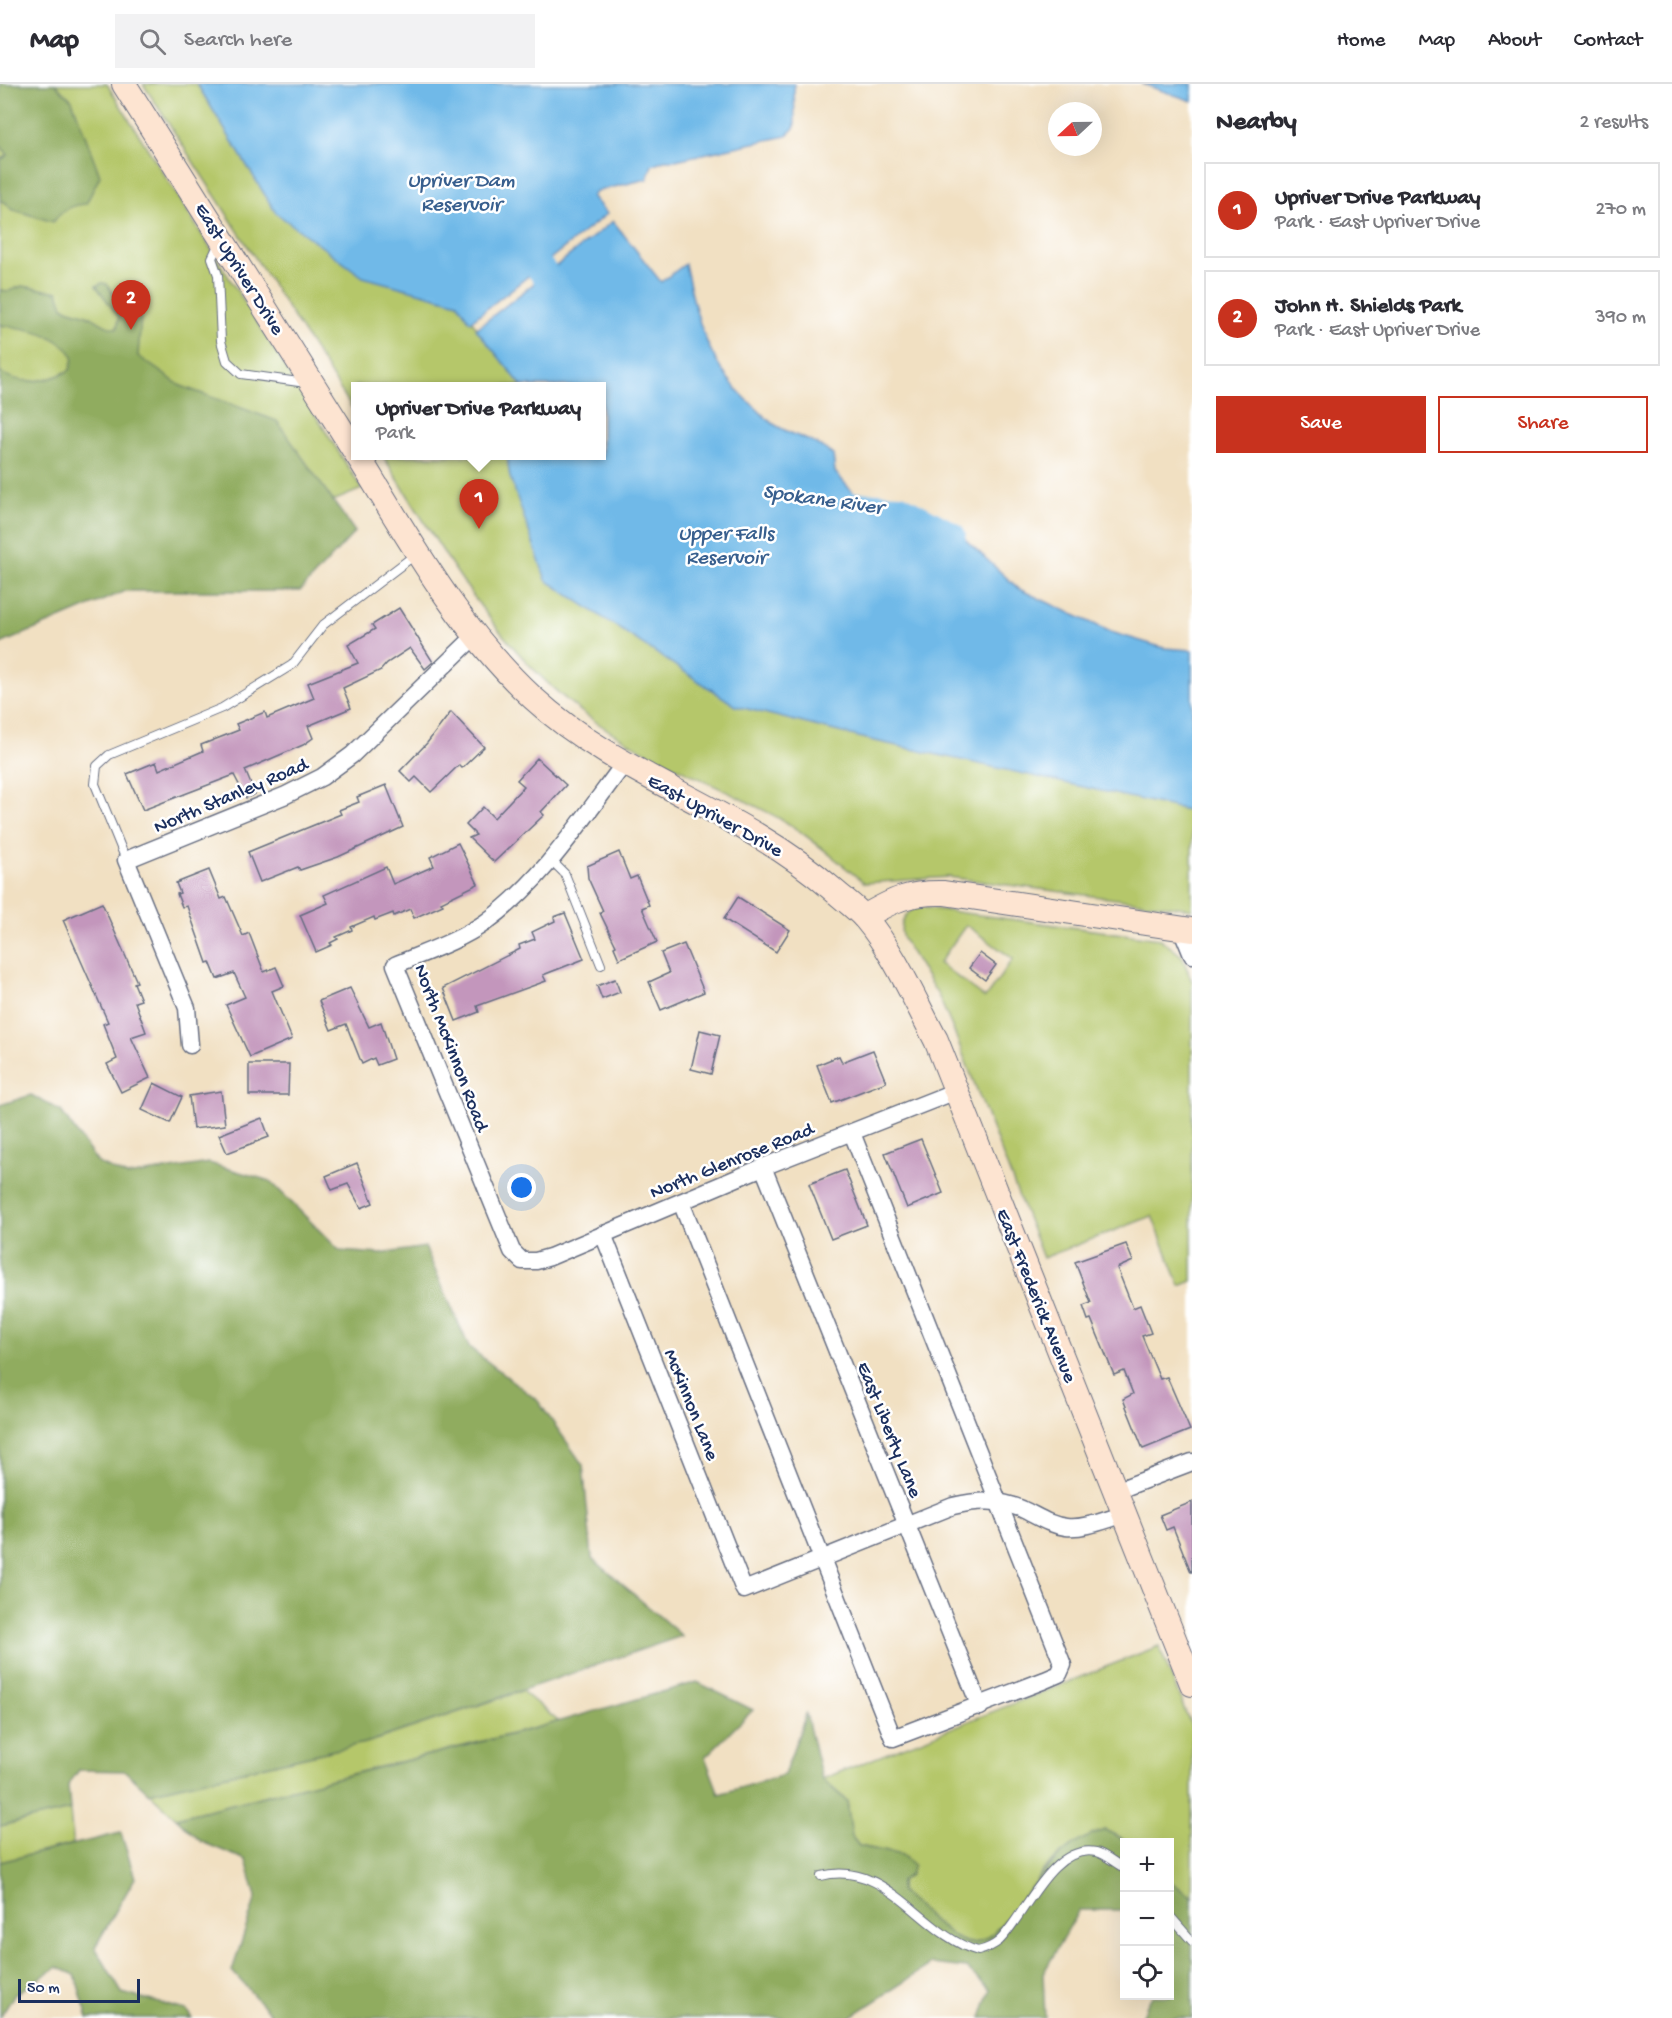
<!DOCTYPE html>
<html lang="en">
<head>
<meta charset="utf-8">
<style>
  :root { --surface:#fff; --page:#f2f2f3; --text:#2b2b33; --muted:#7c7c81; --line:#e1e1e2; --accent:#c8321e }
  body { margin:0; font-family:"Gochi Hand",sans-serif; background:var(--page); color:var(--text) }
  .controls { position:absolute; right:18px; bottom:18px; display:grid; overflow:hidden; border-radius:0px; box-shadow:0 6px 24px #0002 }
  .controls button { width:54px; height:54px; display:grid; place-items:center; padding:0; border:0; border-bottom:2px solid var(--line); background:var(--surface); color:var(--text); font:30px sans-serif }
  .compass { position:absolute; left:1048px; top:18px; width:54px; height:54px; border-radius:50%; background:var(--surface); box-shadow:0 6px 24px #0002; rotate:248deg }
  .scale { position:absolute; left:18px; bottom:15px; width:122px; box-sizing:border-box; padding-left:6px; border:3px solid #1b2f5e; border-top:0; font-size:16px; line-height:21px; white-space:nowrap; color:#1b2f5e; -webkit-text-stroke:4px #fff; paint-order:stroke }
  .you { position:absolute; left:522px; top:1104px; width:21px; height:21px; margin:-15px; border:4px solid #fff; border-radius:50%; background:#1a73e8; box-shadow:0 0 0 9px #1a73e833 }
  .badge { display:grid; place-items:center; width:39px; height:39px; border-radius:50%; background:var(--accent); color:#fff; font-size:20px; font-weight:700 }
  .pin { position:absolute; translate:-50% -50px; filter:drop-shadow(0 2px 3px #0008) }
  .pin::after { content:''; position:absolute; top:32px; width:21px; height:18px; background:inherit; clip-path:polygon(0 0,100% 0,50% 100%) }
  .popup { position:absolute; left:351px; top:298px; width:255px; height:78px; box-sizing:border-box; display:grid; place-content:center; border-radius:0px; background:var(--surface); filter:drop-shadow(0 2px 4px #0005); font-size:20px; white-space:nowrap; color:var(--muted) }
  .popup b { font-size:22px; color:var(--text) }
  .popup::after { content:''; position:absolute; left:50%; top:100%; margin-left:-12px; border:12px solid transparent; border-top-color:var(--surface) }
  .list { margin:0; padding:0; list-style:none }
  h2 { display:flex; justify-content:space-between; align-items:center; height:78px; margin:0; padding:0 24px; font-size:26px }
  h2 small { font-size:20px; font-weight:400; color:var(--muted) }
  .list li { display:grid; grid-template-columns:39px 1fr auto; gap:18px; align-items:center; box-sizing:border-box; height:96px; margin:0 12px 12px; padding:0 12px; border:2px solid var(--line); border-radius:0px }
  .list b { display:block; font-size:22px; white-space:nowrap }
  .list p { margin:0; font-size:20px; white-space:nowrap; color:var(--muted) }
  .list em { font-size:20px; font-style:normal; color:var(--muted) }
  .actions { display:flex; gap:12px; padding:18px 24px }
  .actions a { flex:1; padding:14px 0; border:2px solid var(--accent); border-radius:0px; text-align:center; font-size:21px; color:var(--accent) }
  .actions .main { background:var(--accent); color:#fff }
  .icon { flex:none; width:33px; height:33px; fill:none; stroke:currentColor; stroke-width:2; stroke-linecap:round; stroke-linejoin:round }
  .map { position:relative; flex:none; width:1192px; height:1934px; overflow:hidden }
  header { display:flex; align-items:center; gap:36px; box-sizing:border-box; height:84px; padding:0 30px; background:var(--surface); border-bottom:2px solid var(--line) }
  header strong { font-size:28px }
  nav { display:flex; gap:33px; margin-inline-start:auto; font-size:21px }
  .search { width:420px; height:54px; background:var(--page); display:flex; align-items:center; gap:15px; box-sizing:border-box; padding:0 21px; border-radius:0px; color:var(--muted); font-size:22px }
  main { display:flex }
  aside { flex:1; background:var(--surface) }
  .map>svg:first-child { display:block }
  .green { fill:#b5c76a; stroke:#687b64; stroke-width:1.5; fill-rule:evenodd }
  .forest { fill:#90ac5e; stroke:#566e5e; stroke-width:1.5 }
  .water { fill:#6fb9e8; stroke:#4574a3; stroke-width:1.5 }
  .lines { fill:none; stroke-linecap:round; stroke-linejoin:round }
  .river { stroke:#6fb9e8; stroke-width:28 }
  .building { fill:#c396bc }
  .lane-casing { stroke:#666d81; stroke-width:10 }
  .street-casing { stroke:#666d81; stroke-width:19 }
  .secondary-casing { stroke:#666d81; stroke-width:26 }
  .lane { stroke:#fff; stroke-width:8 }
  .street { stroke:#fff; stroke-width:16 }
  .secondary { stroke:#fde4d1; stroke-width:24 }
  .labels { text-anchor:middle; stroke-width:5; stroke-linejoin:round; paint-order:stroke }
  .street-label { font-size:20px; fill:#1b2f5e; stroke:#fff }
  .water-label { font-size:21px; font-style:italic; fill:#385f8e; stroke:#fff }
</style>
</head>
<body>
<header>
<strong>Map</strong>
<div class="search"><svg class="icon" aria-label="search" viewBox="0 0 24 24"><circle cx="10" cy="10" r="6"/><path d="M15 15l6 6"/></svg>Search here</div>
<nav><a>Home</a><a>Map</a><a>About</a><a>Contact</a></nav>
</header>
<main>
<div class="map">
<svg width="1192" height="1934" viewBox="0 0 1192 1934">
  <rect width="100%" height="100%" fill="#fff"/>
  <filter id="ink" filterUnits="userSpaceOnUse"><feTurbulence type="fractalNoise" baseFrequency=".0167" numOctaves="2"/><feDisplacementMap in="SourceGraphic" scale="12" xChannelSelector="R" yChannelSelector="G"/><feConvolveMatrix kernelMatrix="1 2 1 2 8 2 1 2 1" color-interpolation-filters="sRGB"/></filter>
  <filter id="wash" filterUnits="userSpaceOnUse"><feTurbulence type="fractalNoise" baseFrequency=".008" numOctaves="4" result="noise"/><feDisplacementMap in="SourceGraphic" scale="24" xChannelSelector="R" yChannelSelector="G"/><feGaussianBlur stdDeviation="1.35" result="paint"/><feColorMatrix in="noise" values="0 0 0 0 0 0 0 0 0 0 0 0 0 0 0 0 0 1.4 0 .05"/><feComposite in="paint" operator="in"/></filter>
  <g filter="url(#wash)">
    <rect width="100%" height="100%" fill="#f1e0c2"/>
    <g class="green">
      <polygon points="0,0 107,0 362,405 0,557"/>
      <polygon points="143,0 197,0 276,129 458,219 522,302 356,302 356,330"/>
      <path d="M 383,372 L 507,372 L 510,393 L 736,622 L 871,656 L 1192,727 L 1192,825 L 948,793 L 865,799 C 838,779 811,752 782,736 C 721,702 649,675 593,636 C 499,571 443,466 383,372 Z"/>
      <path d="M 919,823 L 1160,855 L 1182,872 L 1192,898 L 1192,1197 L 1180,1202 L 1152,1132 L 1043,1174 L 955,950 L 938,911 L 903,855 C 898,840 904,828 919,823 ZM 966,841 L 1013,875 L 985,914 L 939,879 Z"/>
      <path d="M 1159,1562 L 1192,1644 L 1192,1813 L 1171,1798 L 1170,1758 L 1129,1758 L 1105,1746 C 1084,1756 1063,1766 1046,1783 C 1029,1802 999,1862 970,1859 C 949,1856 917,1821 900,1807 L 900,1797 L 910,1791 L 913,1781 L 902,1771 L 859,1762 L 852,1753 L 847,1717 L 822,1695 Z"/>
      <polygon points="522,1607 559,1638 176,1734 149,1709 369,1658"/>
      <polygon points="70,1726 73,1760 0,1778 0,1742"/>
    </g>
    <g class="forest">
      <path d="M 0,0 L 55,0 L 72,16 L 100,92 L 86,120 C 70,121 63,126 53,138 L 11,125 L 5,118 L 0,117 L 0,76 L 8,71 L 0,61 Z"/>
      <path d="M 102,199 L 107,200 L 113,210 L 136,215 L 141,232 L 138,272 L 181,302 L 277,337 L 355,448 L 300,507 L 125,507 L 0,560 L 0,288 C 21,302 48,298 70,286 L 73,273 C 60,249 25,244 0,241 L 0,206 L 9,207 L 22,202 L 58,208 L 63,223 C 72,228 82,228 91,233 C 101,238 106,244 117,244 L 119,233 L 96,202 Z"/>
      <polygon points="31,1011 61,1027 98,1079 127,1092 209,1079 270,1097 340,1167 380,1170 425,1163 469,1263 538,1317 583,1381 592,1474 682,1552 369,1658 149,1709 125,1687 79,1686 68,1701 70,1726 0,1742 0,1021"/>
      <path d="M 697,1598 L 753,1626 L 705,1673 L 719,1710 L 784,1691 L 806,1630 L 822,1695 L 847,1717 L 852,1753 L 859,1762 L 902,1771 L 913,1781 L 910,1791 L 900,1797 L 900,1807 C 917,1821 947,1854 968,1859 C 977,1860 983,1856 990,1852 C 1028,1816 1050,1761 1105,1746 L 1129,1758 L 1124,1758 L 1124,1826 L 1079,1826 L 1043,1890 L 1045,1934 L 981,1934 L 990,1906 L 966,1884 L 931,1880 L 849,1934 L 274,1934 L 232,1887 L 256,1813 L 246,1776 L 202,1758 L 176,1734 L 521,1648 Z"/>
      <polygon points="121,1749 135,1794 95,1863 122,1909 186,1926 192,1934 88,1934 75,1891 57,1883 14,1911 0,1934 0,1778"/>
      <polygon points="1170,1793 1171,1798 1192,1813 1192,1934 1140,1934 1152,1912 1170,1912"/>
    </g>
    <g class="water">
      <polygon points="197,0 794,0 795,43 786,52 676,76 664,76 652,81 647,95 597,107 592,112 607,130 470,238 458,219 363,193 276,129"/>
      <polygon points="1142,0 1192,0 1192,17"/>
      <path d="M 613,137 L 661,198 L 685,180 C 698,239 708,283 756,324 C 762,330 769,338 777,342 C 797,354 814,355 833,371 L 835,388 L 856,412 L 955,446 L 1019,505 L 1111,548 L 1164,564 L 1192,566 L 1192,727 L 871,656 L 736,622 L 546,496 L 510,393 L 507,372 L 602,372 L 602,302 L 522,302 L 476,245 Z"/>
    </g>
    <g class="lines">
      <g class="river">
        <polyline points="517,153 568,222"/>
        <polyline points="852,422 900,424 952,452"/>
      </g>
    </g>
    <g id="blocks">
      <g class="building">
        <polygon points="399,524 433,578 425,585 410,564 387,579 381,586 343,604 351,624 308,642 313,654 303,661 245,686 255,710 246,714 234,691 143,726 127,690 156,678 159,686 203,667 201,661 239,646 236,640 265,628 267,634 314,614 308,599 358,579 348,561 375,545 372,541"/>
        <polygon points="451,628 484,663 462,684 459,681 431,708 416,693 411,698 400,687 427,659"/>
        <polygon points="537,674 566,701 541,728 544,731 494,778 469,754 476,751 466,741 483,723 494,734 524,702 517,696"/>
        <polygon points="386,701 403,743 338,773 300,786 298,783 260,798 248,768 341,730 339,726 359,718 357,713"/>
        <polygon points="458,759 478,800 441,818 443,821 414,834 410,825 394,832 393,829 375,836 374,833 351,843 352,846 336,853 338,855 330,859 332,861 316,868 300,831 328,819 324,811 386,783 393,800 434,782 430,773"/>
        <polygon points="619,768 630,795 637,792 649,821 642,824 657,858 619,875 614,863 616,862 600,829 603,827 588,794 587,782"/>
        <polygon points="209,786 221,815 226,813 243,852 249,849 264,888 276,883 284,902 272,907 292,955 250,973 226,921 245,913 234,889 217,895 210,878 207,879 187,822 182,823 177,810 180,809 176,799"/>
        <polygon points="738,813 790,846 776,868 724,835"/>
        <polygon points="102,819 137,898 134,899 141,916 135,918 146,948 131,953 150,994 121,1008 107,980 117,975 103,940 108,938 63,836"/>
        <polygon points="565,829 584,875 543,891 546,897 477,922 479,928 456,937 443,904 520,865 519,861 535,855 532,848 555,837 554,833"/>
        <polygon points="684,860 704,908 661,926 649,898 669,889 661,869"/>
        <polygon points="980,869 996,881 985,896 969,884"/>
        <polygon points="615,895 620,908 602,915 597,902"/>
        <polygon points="350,904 369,943 381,938 393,975 377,981 374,974 362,980 346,940 331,946 319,917"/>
        <polygon points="700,946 720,951 711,990 691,985"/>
        <polygon points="873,966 886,998 832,1019 817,981 839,972 842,978"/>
        <polygon points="249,980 289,980 288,1011 249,1011"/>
        <polygon points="154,999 182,1013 170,1039 142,1026"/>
        <polygon points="221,1007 225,1041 193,1045 189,1012"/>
        <polygon points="262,1034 269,1053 227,1069 219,1051"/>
        <polygon points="921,1055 943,1109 907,1124 885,1069"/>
        <polygon points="357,1079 373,1119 361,1124 348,1100 332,1106 326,1092"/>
        <polygon points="845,1086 867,1141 831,1155 809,1100"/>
        <polygon points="1126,1160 1133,1177 1117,1184 1133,1224 1140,1221 1151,1249 1142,1252 1160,1295 1167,1293 1190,1346 1143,1365 1123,1315 1133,1310 1124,1287 1114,1291 1091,1235 1088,1236 1083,1222 1091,1219 1075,1178"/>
        <polygon points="1192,1418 1192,1488 1191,1488 1173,1443 1166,1446 1160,1431"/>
      </g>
    </g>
  </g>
  <g filter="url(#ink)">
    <use href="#blocks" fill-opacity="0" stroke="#666d81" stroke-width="1.5"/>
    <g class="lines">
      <g class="lane-casing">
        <g id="lane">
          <polyline points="220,157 212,174 218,191 221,257 227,277 241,290 306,299"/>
          <polyline points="550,775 565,790 601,881"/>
          <polyline points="126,776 95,700 97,682 109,671 222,624 292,581 323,541 416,470"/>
          <path d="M 821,1792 C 888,1775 921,1851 978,1867 C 986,1865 993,1862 999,1857 C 1024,1834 1051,1759 1096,1768 C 1105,1770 1116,1780 1124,1784"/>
          <polyline points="1170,1832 1192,1857"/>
        </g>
      </g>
      <g class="street-casing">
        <g id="street">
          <path d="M 624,680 C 583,734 542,798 486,838 C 459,857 426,868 395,881 L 512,1167 L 522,1177 L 536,1177 L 550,1173 L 763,1083 L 956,1007"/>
          <polyline points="1181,844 1192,871"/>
          <polyline points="190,961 187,924 126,776 286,711 322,693 352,671 476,551"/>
          <polyline points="763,1083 980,1623"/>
          <polyline points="681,1118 893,1654 1045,1596 1059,1590 1063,1581 852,1049"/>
          <path d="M 603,1150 L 744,1506 L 953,1422 C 977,1416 999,1415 1022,1425 C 1037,1432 1049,1441 1066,1443 C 1085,1445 1107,1435 1126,1430"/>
          <polyline points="1116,1407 1192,1378"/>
        </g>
      </g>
      <g class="secondary-casing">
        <g id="secondary">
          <polyline points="124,0 356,369"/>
          <path d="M 358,372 C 409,455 460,547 533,614 C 621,695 741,725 831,804 C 842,814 855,823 865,834 C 895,870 914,915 936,956 L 1192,1600"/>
          <path d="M 864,833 C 893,816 909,808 944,809 L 1192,846"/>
        </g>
      </g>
      <use href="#lane" class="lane"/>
      <use href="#street" class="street"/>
      <use href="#secondary" class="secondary"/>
    </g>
  </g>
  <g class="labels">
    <g class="street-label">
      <text transform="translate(241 184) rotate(58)" y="7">East Upriver Drive</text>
      <text transform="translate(230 710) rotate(-23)" y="7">North Stanley Road</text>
      <text transform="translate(716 730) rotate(29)" y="7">East Upriver Drive</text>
      <text transform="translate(453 963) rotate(69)" y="7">North McKinnon Road</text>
      <text transform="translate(731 1075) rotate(-22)" y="7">North Glenrose Road</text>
      <text transform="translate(1038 1211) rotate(68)" y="7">East Frederick Avenue</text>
      <text transform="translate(693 1320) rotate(68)" y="7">McKinnon Lane</text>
      <text transform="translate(891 1345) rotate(68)" y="7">East Liberty Lane</text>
    </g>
    <g class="water-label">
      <text x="461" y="102">Upriver Dam<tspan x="461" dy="24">Reservoir</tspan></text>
      <text transform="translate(823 414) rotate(8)" y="7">Spokane River</text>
      <text x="726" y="455">Upper Falls<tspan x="726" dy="24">Reservoir</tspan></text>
    </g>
  </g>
</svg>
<div class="controls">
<button>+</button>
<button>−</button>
<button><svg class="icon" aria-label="locate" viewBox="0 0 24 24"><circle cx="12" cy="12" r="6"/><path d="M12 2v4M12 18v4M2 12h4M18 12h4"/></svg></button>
</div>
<svg class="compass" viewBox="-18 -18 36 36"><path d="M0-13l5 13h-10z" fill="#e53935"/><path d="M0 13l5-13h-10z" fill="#7c7c81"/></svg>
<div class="scale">50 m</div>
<div class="you"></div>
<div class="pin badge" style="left:479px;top:445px">1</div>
<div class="popup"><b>Upriver Drive Parkway</b>Park</div>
<div class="pin badge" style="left:131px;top:246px">2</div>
</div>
<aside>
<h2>Nearby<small>2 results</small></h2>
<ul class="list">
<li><span class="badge">1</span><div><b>Upriver Drive Parkway</b><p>Park · East Upriver Drive</p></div><em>270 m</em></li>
<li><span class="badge">2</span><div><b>John H. Shields Park</b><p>Park · East Upriver Drive</p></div><em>390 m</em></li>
</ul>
<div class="actions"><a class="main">Save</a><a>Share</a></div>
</aside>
</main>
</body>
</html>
